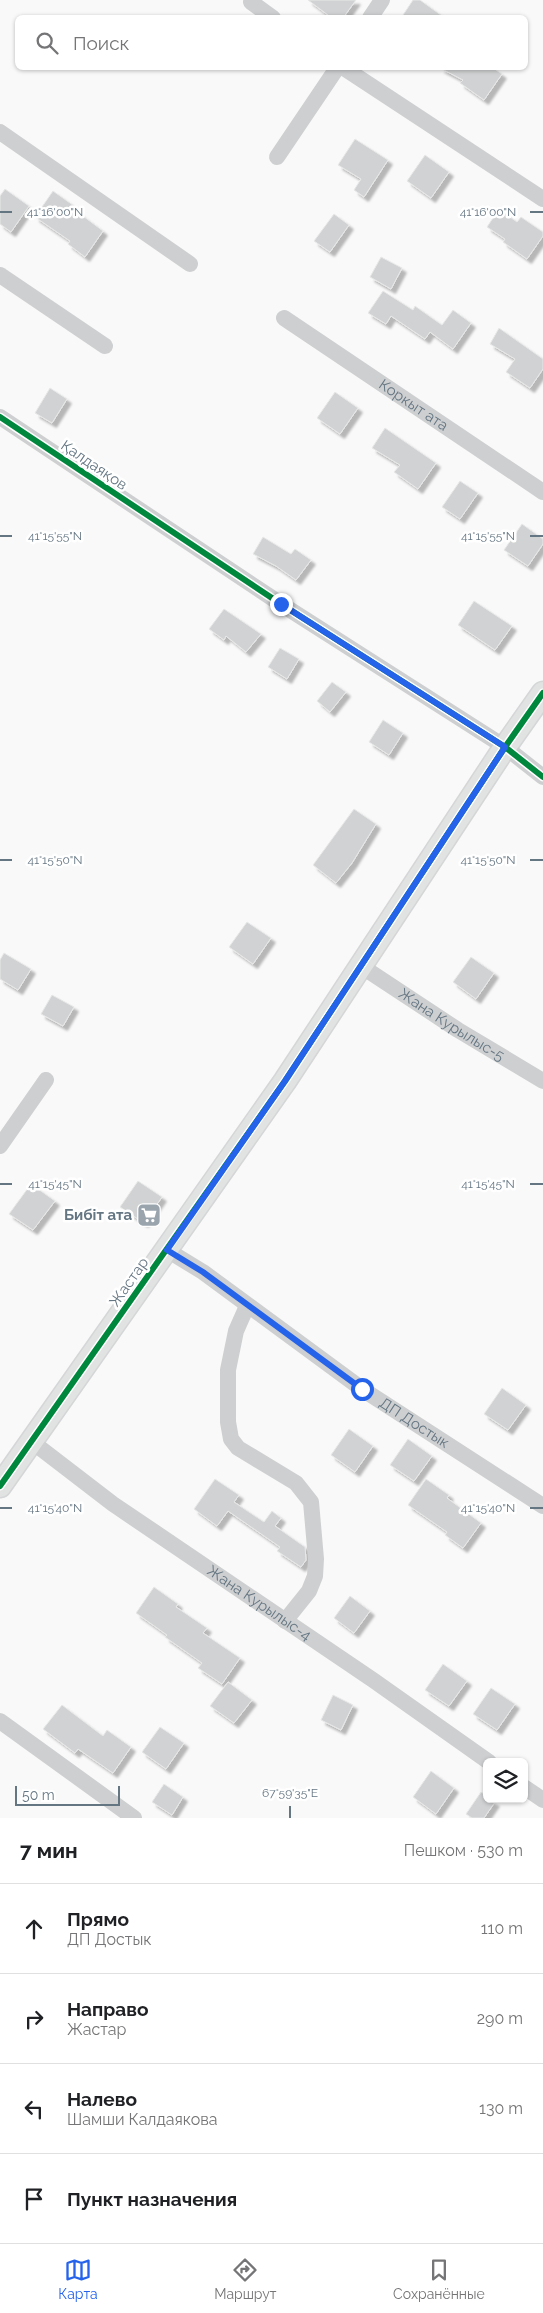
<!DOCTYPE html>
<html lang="ru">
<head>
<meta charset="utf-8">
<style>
  :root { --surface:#fff; --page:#f2f2f2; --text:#202124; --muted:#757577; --line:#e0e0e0; --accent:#2563eb }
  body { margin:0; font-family:Raleway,sans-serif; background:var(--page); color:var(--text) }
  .controls { position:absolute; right:15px; bottom:15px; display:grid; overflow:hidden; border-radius:8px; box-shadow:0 1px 4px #0004 }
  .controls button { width:45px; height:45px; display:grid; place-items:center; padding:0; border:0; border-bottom:1px solid var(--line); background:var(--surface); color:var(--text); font:25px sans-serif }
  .scale { position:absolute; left:15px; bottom:12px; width:105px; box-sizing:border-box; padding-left:5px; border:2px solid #657683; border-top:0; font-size:14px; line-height:18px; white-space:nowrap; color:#657683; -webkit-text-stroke:4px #fff; paint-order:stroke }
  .stop { position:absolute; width:15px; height:15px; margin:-11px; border:4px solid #2563eb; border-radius:50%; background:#fff }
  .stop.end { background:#2563eb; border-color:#fff; box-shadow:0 1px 5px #0008 }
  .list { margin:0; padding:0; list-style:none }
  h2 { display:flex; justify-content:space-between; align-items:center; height:65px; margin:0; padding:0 20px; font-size:21px }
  h2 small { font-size:16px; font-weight:400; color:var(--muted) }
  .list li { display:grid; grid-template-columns:32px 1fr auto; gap:15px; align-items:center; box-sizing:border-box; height:90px; padding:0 20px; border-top:1px solid var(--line) }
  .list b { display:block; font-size:19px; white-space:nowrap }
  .list p { margin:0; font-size:16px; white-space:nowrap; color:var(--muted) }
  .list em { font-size:16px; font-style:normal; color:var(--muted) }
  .icon { flex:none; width:28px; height:28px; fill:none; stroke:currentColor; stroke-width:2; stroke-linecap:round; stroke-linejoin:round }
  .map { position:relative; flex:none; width:543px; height:1818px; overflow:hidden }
  .search { position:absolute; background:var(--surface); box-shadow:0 1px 4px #0004; left:15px; right:15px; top:15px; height:55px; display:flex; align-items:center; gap:12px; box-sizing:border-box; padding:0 18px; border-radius:8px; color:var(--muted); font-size:19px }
  .sheet { height:425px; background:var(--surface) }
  nav { display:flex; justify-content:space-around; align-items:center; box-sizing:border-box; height:70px; border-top:1px solid var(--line); background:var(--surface); font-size:14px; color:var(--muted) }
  nav a { display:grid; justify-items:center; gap:2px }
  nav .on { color:var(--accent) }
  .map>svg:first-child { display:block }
  .building { fill:#d0d2d3; stroke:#e8e8e8; filter:url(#shadow) }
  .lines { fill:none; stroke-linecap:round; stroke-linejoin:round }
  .secondary-casing { stroke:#d5d6d7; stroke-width:25 }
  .street { stroke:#cecfd0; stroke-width:16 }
  .secondary { stroke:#e1e2e2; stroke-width:22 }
  .cycleway-casing { stroke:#fff; stroke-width:9 }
  .cycleway { stroke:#00873e; stroke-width:6 }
  .route { stroke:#2563eb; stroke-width:6 }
  .ticks { fill:none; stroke:#657683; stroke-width:2 }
  .labels { text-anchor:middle; stroke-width:5; stroke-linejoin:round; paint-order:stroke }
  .street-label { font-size:15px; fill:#657683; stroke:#fff }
  .poi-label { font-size:15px; font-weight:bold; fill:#657683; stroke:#fff; text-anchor:end }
  .ticks-label { font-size:12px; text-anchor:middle; fill:#657683; stroke:#fff; stroke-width:5; stroke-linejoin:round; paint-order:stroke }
</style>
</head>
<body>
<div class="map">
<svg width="543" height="1818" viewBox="0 0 543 1818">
  <defs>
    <filter id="shadow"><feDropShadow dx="4.5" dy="4.5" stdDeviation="1" flood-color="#0004"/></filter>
  </defs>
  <rect width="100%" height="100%" fill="#f9f9f9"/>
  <g class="building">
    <polygon points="308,0 356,0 343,18 332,18"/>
    <polygon points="413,0 420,0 445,18 401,18"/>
    <polygon points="440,68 493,68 502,74 484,100 460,83 463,80"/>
    <polygon points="355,139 388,160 364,197 354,190 361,179 338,165"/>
    <polygon points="425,155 449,172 431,198 407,181"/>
    <polygon points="5,189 29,206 11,232 0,224 0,196"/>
    <polygon points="53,191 77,208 75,210 103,231 85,257 68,244 70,241 35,217"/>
    <polygon points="499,209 517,222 521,217 543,232 543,236 527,259 503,242 505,239 487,227"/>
    <polygon points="334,214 349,225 330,252 314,241"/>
    <polygon points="381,257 402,268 391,289 370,277"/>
    <polygon points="383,291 413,310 415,306 442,325 453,310 471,323 453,349 430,332 425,339 391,316 386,324 368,313"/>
    <polygon points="499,328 543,359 543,369 530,388 506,372 515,359 490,344"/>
    <polygon points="50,388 67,399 52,423 35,413"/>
    <polygon points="335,392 358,408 340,434 317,418"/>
    <polygon points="385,428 436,463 418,489 394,472 400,465 372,448"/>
    <polygon points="460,481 478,493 460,519 442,507"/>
    <polygon points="522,524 543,539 543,544 528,566 504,550"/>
    <polygon points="263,537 291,554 295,549 311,560 296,580 276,566 253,554"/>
    <polygon points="474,601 512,626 495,650 458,625"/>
    <polygon points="224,609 261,634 246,652 226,636 224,640 209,629"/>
    <polygon points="280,648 299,659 287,679 268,667"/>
    <polygon points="332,682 346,692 330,712 317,701"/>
    <polygon points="383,720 403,733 389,755 369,742"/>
    <polygon points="354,809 376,824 352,863 336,883 313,865"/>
    <polygon points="247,922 271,938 253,964 229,947"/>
    <polygon points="4,953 31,969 18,990 0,979 0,960"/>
    <polygon points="471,957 494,973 476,999 453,982"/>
    <polygon points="52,995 74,1007 63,1026 41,1014"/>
    <polygon points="138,1181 162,1197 144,1223 120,1207"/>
    <polygon points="31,1184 55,1201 33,1230 9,1214"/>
    <polygon points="502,1388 526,1405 508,1430 484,1414"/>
    <polygon points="349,1429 373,1446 355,1472 331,1455"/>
    <polygon points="408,1439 432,1456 414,1481 390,1465"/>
    <polygon points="215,1479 239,1495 234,1502 264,1522 272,1511 281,1518 275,1526 305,1547 306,1560 301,1567 277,1551 280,1547 228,1511 217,1526 194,1509"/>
    <polygon points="426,1479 449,1495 447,1498 481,1523 463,1548 445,1535 447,1532 408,1505"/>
    <polygon points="154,1587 178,1604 176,1607 207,1628 203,1633 240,1658 222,1684 198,1668 202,1663 165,1637 167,1635 136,1613"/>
    <polygon points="350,1596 370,1611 354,1633 334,1618"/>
    <polygon points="443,1664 467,1681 449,1706 425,1690"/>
    <polygon points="228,1682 252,1700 234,1723 210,1706"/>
    <polygon points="491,1688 515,1704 497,1730 473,1714"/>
    <polygon points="333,1695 353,1705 341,1730 321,1720"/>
    <polygon points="62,1705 103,1736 107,1730 131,1747 113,1773 78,1749 75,1753 43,1729"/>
    <polygon points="160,1727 184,1743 166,1769 142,1752"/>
    <polygon points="431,1771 454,1788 436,1814 413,1797"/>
    <polygon points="164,1784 183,1797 172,1815 152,1802"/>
    <polygon points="481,1792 487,1796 487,1799 495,1802 484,1818 472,1818 466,1814"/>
  </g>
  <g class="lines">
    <g class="secondary-casing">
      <polyline id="secondary" points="0,1486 285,1081 505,747 543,693"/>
    </g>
    <g class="street">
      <polyline points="251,2 273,18"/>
      <polyline points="370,18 382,0"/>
      <polyline points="344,68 543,199"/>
      <polyline points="0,132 190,264"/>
      <polyline points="277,157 337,68"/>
      <polyline points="0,275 105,346"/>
      <path id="s1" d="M 284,318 L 543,492"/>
      <polyline points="0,417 281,604 505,747 543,777"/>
      <path id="s2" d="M 361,966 L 458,1030 L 543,1081"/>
      <polyline points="0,1146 46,1080"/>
      <path id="s3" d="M 167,1250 L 203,1272 L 362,1389 L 543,1506"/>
      <polyline points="247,1306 236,1331 228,1370 228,1422 231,1439 238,1448 296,1483 311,1502 316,1559 315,1576 309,1591 285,1621"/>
      <path id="s4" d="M 31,1441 L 113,1504 L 373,1680 L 489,1762"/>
      <polyline points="0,1721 134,1818"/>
      <polyline points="524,1787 543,1800"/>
    </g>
    <use href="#secondary" class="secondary"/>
    <g class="cycleway-casing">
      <g id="cycleway">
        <polyline points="0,417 281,604 505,747 543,777"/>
        <polyline points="0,1486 285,1081 505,747 543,693"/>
      </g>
    </g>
    <use href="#cycleway" class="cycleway"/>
  </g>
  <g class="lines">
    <polyline class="route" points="281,604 505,747 285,1081 167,1250 203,1272 362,1389"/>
  </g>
  <path class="ticks" d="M 0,212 L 12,212M 530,212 L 543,212M 0,536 L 12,536M 530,536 L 543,536M 0,860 L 12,860M 530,860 L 543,860M 0,1184 L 12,1184M 530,1184 L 543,1184M 0,1508 L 12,1508M 530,1508 L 543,1508M 290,1806 L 290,1818"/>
  <defs>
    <g id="supermarket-square" transform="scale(1.25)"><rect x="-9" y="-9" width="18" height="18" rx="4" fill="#99a4ac" stroke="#fff"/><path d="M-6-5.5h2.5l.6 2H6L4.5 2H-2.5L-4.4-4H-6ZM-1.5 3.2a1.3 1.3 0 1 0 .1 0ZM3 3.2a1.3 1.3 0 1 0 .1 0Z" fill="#fff"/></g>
  </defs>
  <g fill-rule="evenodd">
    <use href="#supermarket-square" x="149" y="1215"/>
  </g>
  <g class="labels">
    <g class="street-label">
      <text dy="5" stroke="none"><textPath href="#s1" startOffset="156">Коркыт ата</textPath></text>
      <text transform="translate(94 465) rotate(34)" y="5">Қалдаяқов</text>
      <text dy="5" stroke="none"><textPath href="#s2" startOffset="108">Жана Курылыс-5</textPath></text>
      <text transform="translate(129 1282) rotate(-55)" y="5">Жастар</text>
      <text dy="5" stroke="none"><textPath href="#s3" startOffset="302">ДП Достык</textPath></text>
      <text dy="5" stroke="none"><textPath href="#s4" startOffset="280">Жана Курылыс-4</textPath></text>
    </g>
    <g class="poi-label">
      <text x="132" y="1220">Бибіт ата</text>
    </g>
  </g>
  <g class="ticks-label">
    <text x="55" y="216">41°16'00"N</text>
    <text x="488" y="216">41°16'00"N</text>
    <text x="55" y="540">41°15'55"N</text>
    <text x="488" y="540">41°15'55"N</text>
    <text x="55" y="864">41°15'50"N</text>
    <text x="488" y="864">41°15'50"N</text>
    <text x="55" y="1188">41°15'45"N</text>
    <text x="488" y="1188">41°15'45"N</text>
    <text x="55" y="1512">41°15'40"N</text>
    <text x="488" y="1512">41°15'40"N</text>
    <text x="290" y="1797">67°59'35"E</text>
  </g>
</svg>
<div class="controls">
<button><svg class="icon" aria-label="layers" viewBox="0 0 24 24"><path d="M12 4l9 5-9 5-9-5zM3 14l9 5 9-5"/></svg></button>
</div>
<div class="scale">50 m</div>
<div class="stop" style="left:362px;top:1389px"></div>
<div class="stop end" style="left:281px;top:604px"></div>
<div class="search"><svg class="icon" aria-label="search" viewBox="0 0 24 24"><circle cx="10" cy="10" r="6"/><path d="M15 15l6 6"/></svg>Поиск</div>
</div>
<section class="sheet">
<h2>7 мин<small>Пешком · 530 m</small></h2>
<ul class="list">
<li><svg class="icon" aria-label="ahead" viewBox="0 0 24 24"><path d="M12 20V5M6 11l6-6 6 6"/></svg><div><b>Прямо</b><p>ДП Достык</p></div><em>110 m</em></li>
<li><svg class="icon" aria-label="right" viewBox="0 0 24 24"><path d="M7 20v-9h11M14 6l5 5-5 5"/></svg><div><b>Направо</b><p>Жастар</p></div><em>290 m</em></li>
<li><svg class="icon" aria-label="left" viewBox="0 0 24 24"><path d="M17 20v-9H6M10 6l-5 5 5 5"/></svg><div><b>Налево</b><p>Шамши Калдаякова</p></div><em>130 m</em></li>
<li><svg class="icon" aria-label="arrive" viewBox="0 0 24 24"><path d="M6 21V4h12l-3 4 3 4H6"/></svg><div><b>Пункт назначения</b></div></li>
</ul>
</section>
<nav>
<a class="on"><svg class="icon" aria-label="map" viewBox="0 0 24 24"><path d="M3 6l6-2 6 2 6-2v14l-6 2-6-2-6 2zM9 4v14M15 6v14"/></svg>Карта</a>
<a><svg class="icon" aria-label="directions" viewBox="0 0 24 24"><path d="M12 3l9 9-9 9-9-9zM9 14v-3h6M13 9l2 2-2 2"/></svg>Маршрут</a>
<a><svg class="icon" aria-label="saved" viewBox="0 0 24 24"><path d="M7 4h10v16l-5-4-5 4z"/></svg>Сохранённые</a>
</nav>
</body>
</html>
